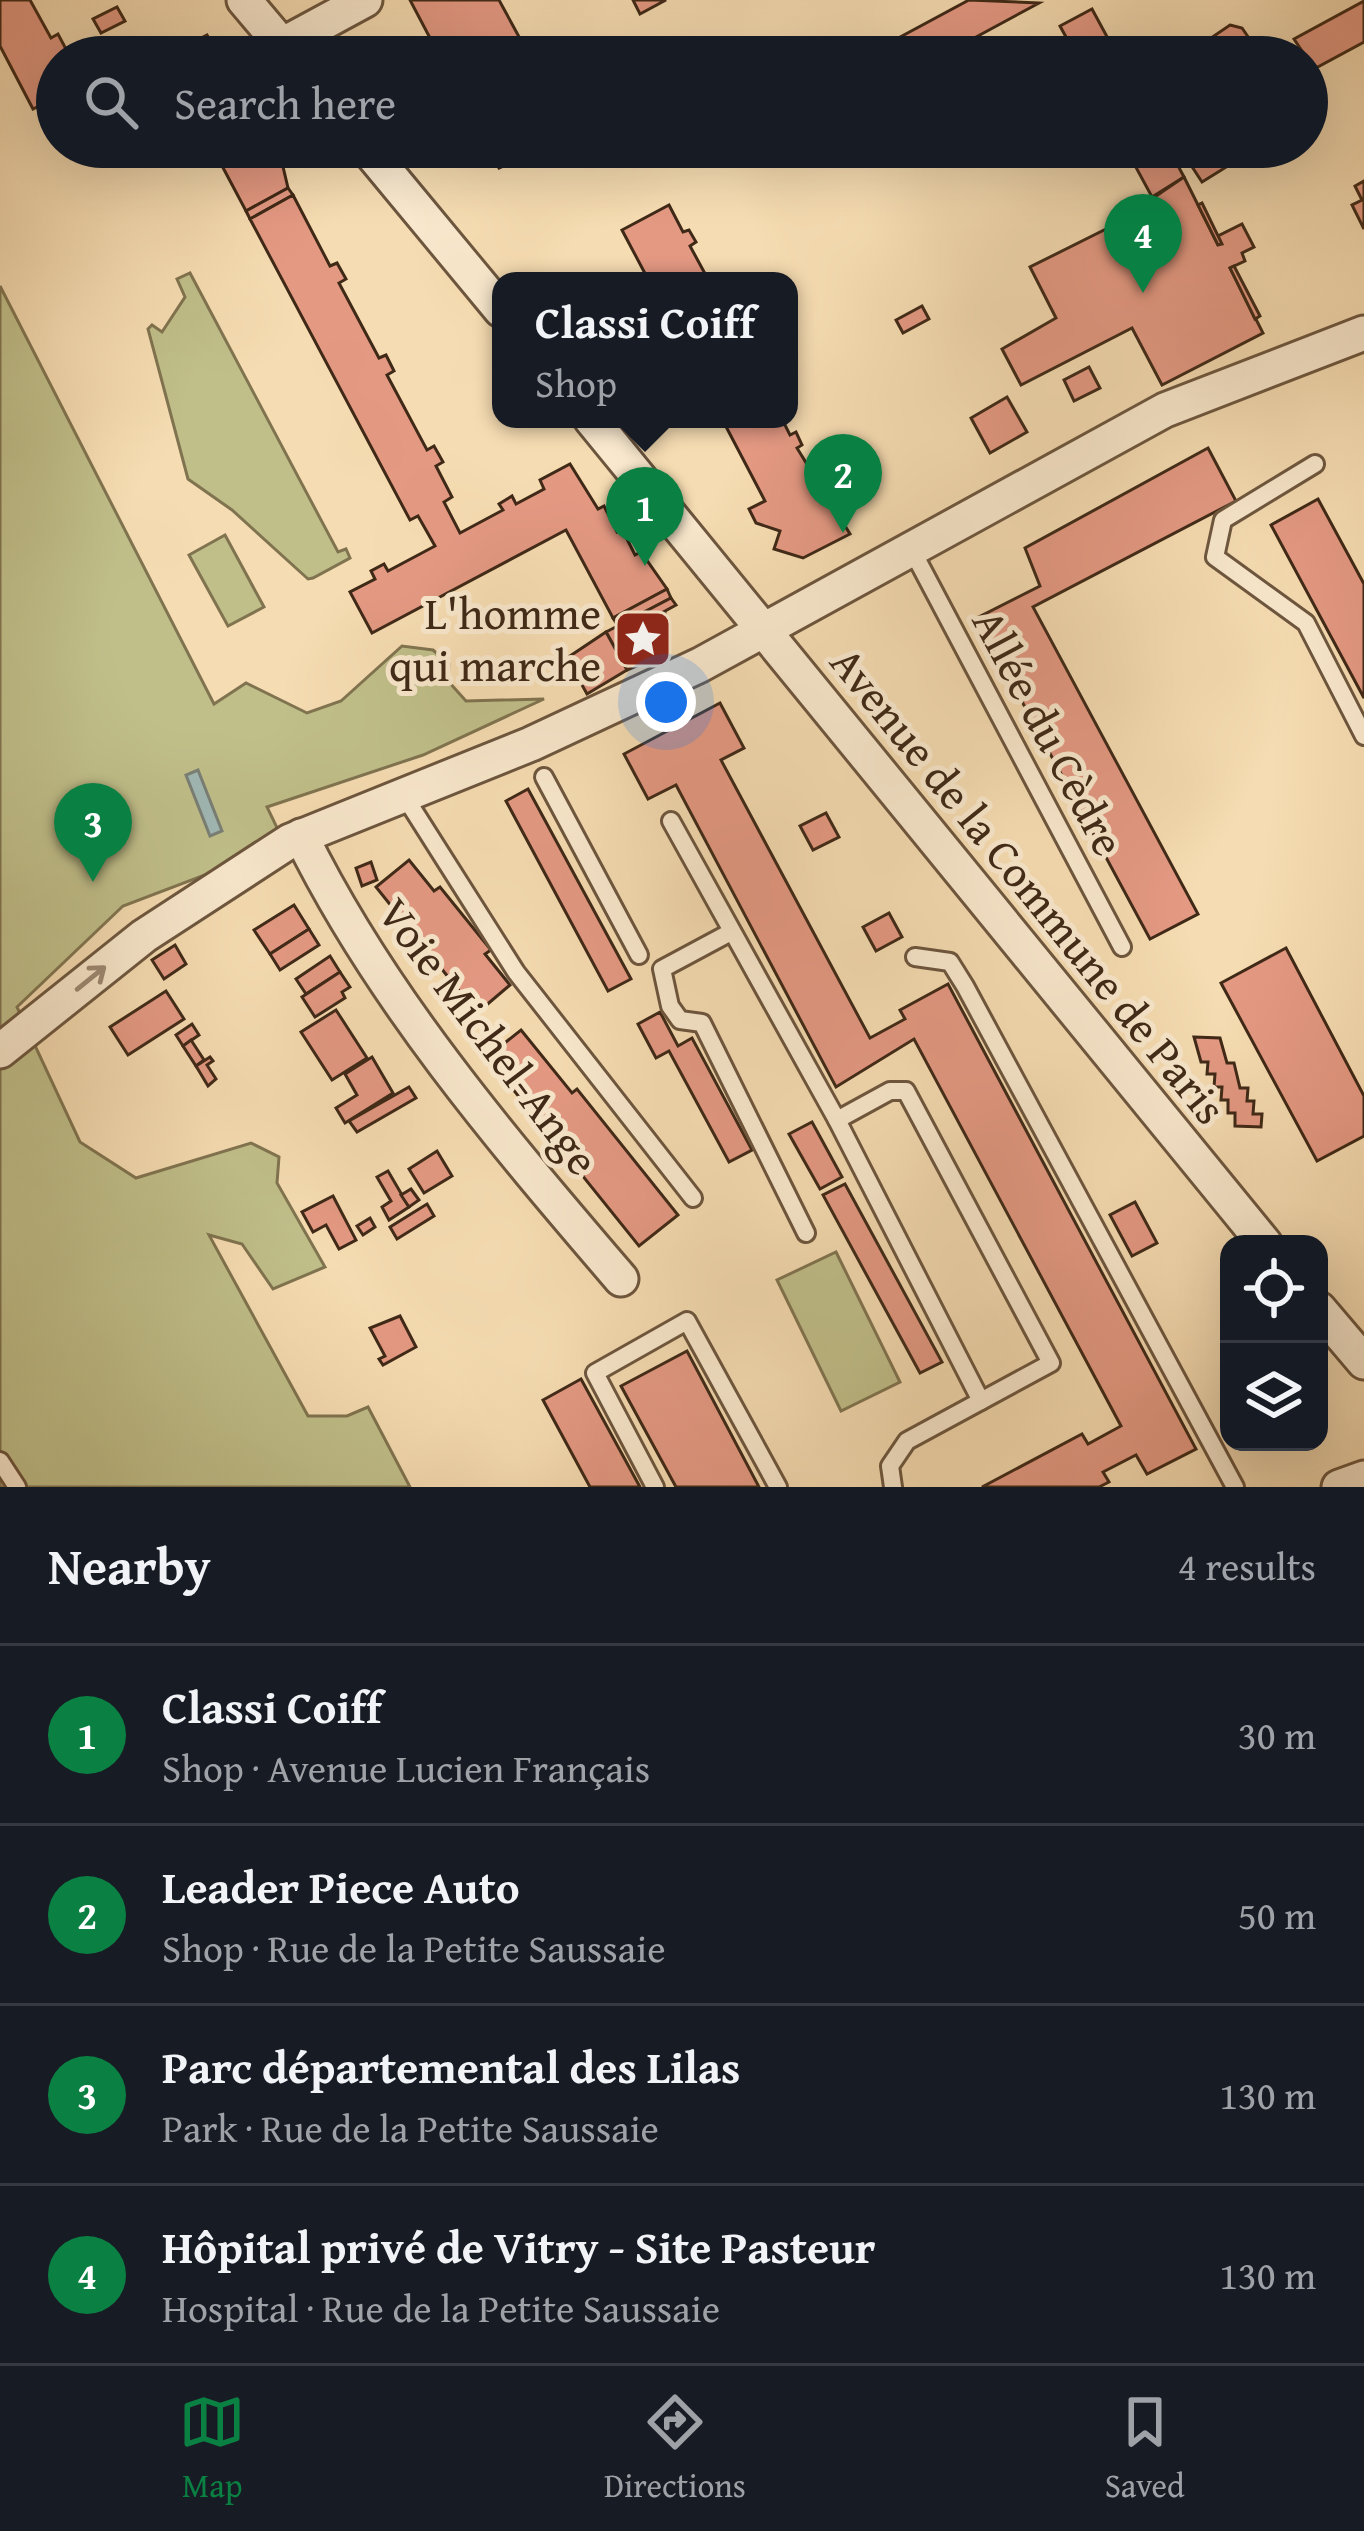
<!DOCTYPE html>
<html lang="en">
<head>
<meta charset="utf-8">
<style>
  :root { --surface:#171b24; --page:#20242c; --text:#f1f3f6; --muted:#9ea1a6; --line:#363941; --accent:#0b8043 }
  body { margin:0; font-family:"Gentium Book Plus",serif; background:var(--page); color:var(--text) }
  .controls { position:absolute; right:36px; bottom:36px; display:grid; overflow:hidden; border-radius:24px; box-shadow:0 12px 48px #0002 }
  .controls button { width:108px; height:108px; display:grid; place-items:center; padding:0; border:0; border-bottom:3px solid var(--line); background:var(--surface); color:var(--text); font:60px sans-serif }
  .you { position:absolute; left:666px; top:702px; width:42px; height:42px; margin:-30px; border:9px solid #fff; border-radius:50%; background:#1a73e8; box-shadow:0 0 0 18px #1a73e833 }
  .badge { display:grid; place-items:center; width:78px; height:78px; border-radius:50%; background:var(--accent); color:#fff; font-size:39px; font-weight:700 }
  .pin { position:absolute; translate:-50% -99px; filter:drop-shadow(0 3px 6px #0008) }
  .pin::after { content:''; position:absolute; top:63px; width:42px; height:36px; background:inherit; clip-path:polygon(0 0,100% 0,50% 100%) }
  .popup { position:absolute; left:492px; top:272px; width:306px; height:156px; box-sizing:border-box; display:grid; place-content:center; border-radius:24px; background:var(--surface); filter:drop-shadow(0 3px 9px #0005); font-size:39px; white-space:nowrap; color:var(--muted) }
  .popup b { font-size:45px; color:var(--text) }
  .popup::after { content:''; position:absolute; left:50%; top:100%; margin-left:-24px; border:24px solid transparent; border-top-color:var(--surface) }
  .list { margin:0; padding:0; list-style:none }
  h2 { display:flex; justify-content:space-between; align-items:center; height:156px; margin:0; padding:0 48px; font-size:51px }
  h2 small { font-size:39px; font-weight:400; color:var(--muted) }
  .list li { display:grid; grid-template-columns:78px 1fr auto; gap:36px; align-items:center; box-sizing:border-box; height:180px; padding:0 48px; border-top:3px solid var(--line) }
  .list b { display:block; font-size:45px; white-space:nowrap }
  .list p { margin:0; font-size:39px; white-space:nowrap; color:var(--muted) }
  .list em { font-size:39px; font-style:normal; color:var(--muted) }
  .icon { flex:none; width:66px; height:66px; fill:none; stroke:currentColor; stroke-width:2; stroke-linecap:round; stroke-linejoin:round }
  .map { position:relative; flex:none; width:1364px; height:1487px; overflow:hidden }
  .search { position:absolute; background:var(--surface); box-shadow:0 12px 48px #0002; left:36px; right:36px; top:36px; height:132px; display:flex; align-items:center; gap:30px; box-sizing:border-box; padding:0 42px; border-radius:66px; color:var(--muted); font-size:45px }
  .sheet { height:876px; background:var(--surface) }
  nav { display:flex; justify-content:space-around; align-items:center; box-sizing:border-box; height:168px; border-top:3px solid var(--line); background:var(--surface); font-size:33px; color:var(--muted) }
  nav a { display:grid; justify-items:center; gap:6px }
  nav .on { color:var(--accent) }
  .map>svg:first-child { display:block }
  .green { fill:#c0bf8a; stroke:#807450; stroke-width:3 }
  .water { fill:#a0b9b6; stroke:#797f76; stroke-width:3 }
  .building { fill:#e49983; stroke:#3f2917; stroke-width:3 }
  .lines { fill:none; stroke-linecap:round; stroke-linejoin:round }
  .lane-casing { stroke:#6d563e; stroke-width:22 }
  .street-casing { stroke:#6d563e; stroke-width:39 }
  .lane { stroke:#f9e8cd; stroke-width:16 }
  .street { stroke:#f9e8cd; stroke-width:33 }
  .oneway { stroke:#9c8872 }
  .labels { text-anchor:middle; stroke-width:10; stroke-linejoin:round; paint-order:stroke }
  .poi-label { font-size:45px; fill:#3f2917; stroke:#f9e8cd; text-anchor:end }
  .street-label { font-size:45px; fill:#3f2917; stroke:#f9e8cd }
</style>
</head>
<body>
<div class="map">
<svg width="1364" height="1487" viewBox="0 0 1364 1487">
  <rect width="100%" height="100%" fill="#f6dcb2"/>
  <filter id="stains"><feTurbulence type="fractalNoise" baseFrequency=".00167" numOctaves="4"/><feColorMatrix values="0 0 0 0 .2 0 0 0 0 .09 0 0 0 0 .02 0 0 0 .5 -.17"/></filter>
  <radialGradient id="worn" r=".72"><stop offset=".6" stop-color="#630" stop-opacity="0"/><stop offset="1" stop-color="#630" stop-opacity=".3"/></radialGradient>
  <g class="green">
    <polygon points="190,273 338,552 346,549 350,558 313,578 308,579 232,510 188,479 148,329 152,325 162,332 185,297 177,279"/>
    <polygon points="0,286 214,704 246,683 307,713 341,701 402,646 433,650 449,664 448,681 466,701 544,699 423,755 267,807 281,836 247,859 123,906 17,1007 80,1142 136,1178 251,1143 279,1157 277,1183 325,1267 273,1289 242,1244 209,1235 308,1416 347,1416 368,1407 410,1487 0,1487"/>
    <polygon points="225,535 264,607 228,626 189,555"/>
    <polygon points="665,611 668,634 632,651 623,634"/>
    <polygon points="836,1252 900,1382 841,1411 777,1280"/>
  </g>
  <polygon class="water" points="198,770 222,831 210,836 186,775"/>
  <g class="building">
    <polygon points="0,0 30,0 51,38 58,34 67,51 57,57 57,97 33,109 0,46"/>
    <polygon points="410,0 499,0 530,57 440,57"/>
    <polygon points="633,0 666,0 640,14"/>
    <polygon points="969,0 1039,3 939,57 863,57"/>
    <polygon points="1364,1 1364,42 1314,69 1294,39"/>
    <polygon points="117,7 125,21 101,33 93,19"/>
    <polygon points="1092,9 1118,57 1077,57 1060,26"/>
    <polygon points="1230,25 1242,28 1262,57 1199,57 1207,52 1208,40"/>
    <polygon points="207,35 219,57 165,57"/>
    <polygon points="1208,41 1207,52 1184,57"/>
    <polygon points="212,147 267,147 273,158 280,154 288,188 246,211"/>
    <polygon points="488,147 545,147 499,168"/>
    <polygon points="1125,147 1168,147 1184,177 1152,197"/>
    <polygon points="1206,147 1240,147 1244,156 1202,182 1187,159"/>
    <polygon points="1184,177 1218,245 1218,236 1242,224 1254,247 1242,253 1245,261 1230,268 1263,333 1162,385 1132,328 1021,385 1002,349 1056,318 1030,267 1112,226"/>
    <polygon points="1364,181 1364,229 1352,205 1362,200 1355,186"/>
    <polygon points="288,188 293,195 250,219 246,211"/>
    <polygon points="293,195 330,266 337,263 346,279 339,283 379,358 386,355 394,371 387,375 427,450 434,446 443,462 436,466 452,497 444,502 460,533 503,510 499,504 512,496 516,504 544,489 540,480 570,464 598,509 604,506 617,532 622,529 635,555 641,552 667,589 613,618 566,530 372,633 350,592 375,579 371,571 384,564 388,571 435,546 418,516 410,520 250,219"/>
    <polygon points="1202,203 1222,244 1218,245 1198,205"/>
    <polygon points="669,205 683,232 689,230 696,242 690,246 709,281 649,281 622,230"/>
    <polygon points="1234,266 1260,316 1255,319 1230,268"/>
    <polygon points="922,306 929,319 903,333 896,320"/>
    <polygon points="1089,367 1100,388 1074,401 1064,380"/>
    <polygon points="1007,397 1027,432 990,453 971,418"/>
    <polygon points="722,419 782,419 790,435 796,432 802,445 797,448 850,534 803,558 774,549 780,531 756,523 749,509 765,501"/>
    <polygon points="1208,448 1236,501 1033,607 1198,914 1150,939 977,618 1040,586 1025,548"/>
    <polygon points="1318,499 1364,584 1364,698 1271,525"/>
    <polygon points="667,589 671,598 618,626 613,618"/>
    <polygon points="671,598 676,605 623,634 639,665 627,670 606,632"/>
    <polygon points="606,632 627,670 587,694 567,658"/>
    <polygon points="720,703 744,748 721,760 870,1038 905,1019 900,1010 948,984 1196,1449 1147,1474 1136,1455 1103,1472 1109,1482 1099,1487 982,1487 1082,1434 1088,1444 1121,1426 914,1039 836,1087 676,785 648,799 624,754"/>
    <polygon points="528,789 631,979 608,991 506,801"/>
    <polygon points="826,813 839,837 813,850 800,826"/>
    <polygon points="409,860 434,891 440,887 491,950 485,954 510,985 477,1013 376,887"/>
    <polygon points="371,862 377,880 362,886 356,868"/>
    <polygon points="294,905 309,929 270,954 254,930"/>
    <polygon points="889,913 902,937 876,951 863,927"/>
    <polygon points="309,929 319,945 280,970 270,954"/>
    <polygon points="175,945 186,964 164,979 152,960"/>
    <polygon points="1286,948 1364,1096 1364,1136 1317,1161 1221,983"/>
    <polygon points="330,956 340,972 306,994 296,979"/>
    <polygon points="340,972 350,987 342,992 345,998 315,1017 302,997"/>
    <polygon points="166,991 184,1019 128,1055 110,1027"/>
    <polygon points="336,1010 367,1058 332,1080 301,1032"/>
    <polygon points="660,1012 678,1046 692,1038 752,1150 729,1162 669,1051 656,1058 638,1024"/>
    <polygon points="192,1024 199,1035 183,1046 176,1035"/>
    <polygon points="521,1030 572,1093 577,1089 678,1215 639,1246 487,1057"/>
    <polygon points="1194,1037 1220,1038 1227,1063 1234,1063 1240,1088 1248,1088 1247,1101 1254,1101 1253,1114 1262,1114 1261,1127 1235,1126 1235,1113 1228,1113 1228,1100 1221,1100 1222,1087 1214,1087 1215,1074 1207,1074 1208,1062 1201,1062"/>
    <polygon points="191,1040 204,1060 196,1066 183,1046"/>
    <polygon points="210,1057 213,1061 207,1065 216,1079 208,1086 196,1066"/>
    <polygon points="372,1057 393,1093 345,1123 336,1108 357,1095 345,1074"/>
    <polygon points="409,1087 416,1098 357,1132 349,1121"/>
    <polygon points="812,1122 842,1177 820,1189 789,1134"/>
    <polygon points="437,1151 452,1176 424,1193 409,1169"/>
    <polygon points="388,1171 409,1207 389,1220 382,1207 391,1201 377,1177"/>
    <polygon points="845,1184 942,1362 920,1373 823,1195"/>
    <polygon points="411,1189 419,1200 409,1207 401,1195"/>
    <polygon points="333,1196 356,1240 339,1249 326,1225 313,1232 302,1212"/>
    <polygon points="1135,1202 1157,1243 1132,1256 1110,1215"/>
    <polygon points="427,1204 434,1216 397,1239 390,1227"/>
    <polygon points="370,1218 375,1227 363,1235 357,1226"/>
    <polygon points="400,1316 416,1347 383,1365 379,1359 385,1356 370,1328"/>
    <polygon points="687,1351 759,1487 676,1487 621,1386"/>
    <polygon points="581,1379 640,1487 590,1487 543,1400"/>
  </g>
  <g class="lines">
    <g class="lane-casing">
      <g id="lane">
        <polyline points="1315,464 1223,520 1215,557 1306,623 1364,736"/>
        <polyline points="912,550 1122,947"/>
        <polyline points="544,777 639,955"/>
        <polyline points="405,797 516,972 693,1198"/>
        <polyline points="671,821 837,1120 981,1401"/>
        <polyline points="731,932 662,969 670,1006 680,1020 702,1023 806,1233"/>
        <polyline points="915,957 950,962 965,986 1235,1487"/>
        <polyline points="837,1120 890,1091 906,1091 1051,1363 907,1441 890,1466 893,1487"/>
        <polyline points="0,1461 17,1487"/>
        <polyline points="655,1487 595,1373 687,1321 778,1487"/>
      </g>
    </g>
    <g class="street-casing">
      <g id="street">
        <polyline points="244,0 292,57"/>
        <polyline points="282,45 365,0"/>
        <polyline points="366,147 501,310"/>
        <polyline points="591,419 1265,1244"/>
        <path d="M 301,836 C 381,999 503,1141 621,1279"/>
        <polyline points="0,1051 144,936 290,841 531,744 700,665 1165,410 1364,333"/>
        <polyline points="1319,1309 1364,1362"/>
        <polyline points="1339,1487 1364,1478"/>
      </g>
    </g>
    <use href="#lane" class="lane"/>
    <use href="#street" class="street"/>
  </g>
  <defs><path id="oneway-shaft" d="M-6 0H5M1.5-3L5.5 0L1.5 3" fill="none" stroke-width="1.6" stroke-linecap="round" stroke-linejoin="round" transform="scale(3)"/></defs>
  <use class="oneway" href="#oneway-shaft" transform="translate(91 978) rotate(-39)"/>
  <defs>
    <g id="sight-square" transform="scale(3)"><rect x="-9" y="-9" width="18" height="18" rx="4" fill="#8f2418" stroke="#f9e8cd"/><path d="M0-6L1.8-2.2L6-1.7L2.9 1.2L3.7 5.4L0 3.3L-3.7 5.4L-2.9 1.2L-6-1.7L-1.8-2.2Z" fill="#fff"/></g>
  </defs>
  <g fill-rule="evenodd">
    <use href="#sight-square" x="643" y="639"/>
  </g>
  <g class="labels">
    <g class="poi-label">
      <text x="601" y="629">L'homme<tspan x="601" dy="52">qui marche</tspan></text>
    </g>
    <g class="street-label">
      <text transform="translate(1049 732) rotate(62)" y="16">Allée du Cèdre</text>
      <text transform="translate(1029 885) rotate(51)" y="16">Avenue de la Commune de Paris</text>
      <text transform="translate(489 1036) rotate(53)" y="16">Voie Michel-Ange</text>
    </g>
  </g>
  <rect width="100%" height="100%" filter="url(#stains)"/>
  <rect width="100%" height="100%" fill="url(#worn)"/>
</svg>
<div class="controls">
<button><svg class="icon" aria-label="locate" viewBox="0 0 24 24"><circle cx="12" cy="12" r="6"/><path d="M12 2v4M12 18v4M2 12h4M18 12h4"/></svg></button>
<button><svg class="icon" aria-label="layers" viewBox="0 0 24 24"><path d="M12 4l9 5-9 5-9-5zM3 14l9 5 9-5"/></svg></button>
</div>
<div class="you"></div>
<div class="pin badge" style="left:645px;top:566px">1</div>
<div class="popup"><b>Classi Coiff</b>Shop</div>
<div class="pin badge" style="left:843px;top:533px">2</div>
<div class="pin badge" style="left:93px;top:882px">3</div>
<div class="pin badge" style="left:1143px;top:293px">4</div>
<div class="search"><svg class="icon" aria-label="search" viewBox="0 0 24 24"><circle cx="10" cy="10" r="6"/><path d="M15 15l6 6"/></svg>Search here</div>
</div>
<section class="sheet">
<h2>Nearby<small>4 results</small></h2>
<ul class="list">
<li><span class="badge">1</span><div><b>Classi Coiff</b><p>Shop · Avenue Lucien Français</p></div><em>30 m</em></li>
<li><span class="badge">2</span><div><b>Leader Piece Auto</b><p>Shop · Rue de la Petite Saussaie</p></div><em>50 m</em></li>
<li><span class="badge">3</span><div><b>Parc départemental des Lilas</b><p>Park · Rue de la Petite Saussaie</p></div><em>130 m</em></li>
<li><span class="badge">4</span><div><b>Hôpital privé de Vitry - Site Pasteur</b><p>Hospital · Rue de la Petite Saussaie</p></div><em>130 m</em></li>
</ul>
</section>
<nav>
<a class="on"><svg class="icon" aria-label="map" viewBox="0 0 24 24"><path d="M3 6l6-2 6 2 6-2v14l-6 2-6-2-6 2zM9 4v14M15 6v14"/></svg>Map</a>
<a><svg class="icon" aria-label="directions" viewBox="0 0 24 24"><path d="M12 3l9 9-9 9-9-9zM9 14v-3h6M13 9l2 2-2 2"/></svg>Directions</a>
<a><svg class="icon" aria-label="saved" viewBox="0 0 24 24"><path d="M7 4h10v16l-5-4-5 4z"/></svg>Saved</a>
</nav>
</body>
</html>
